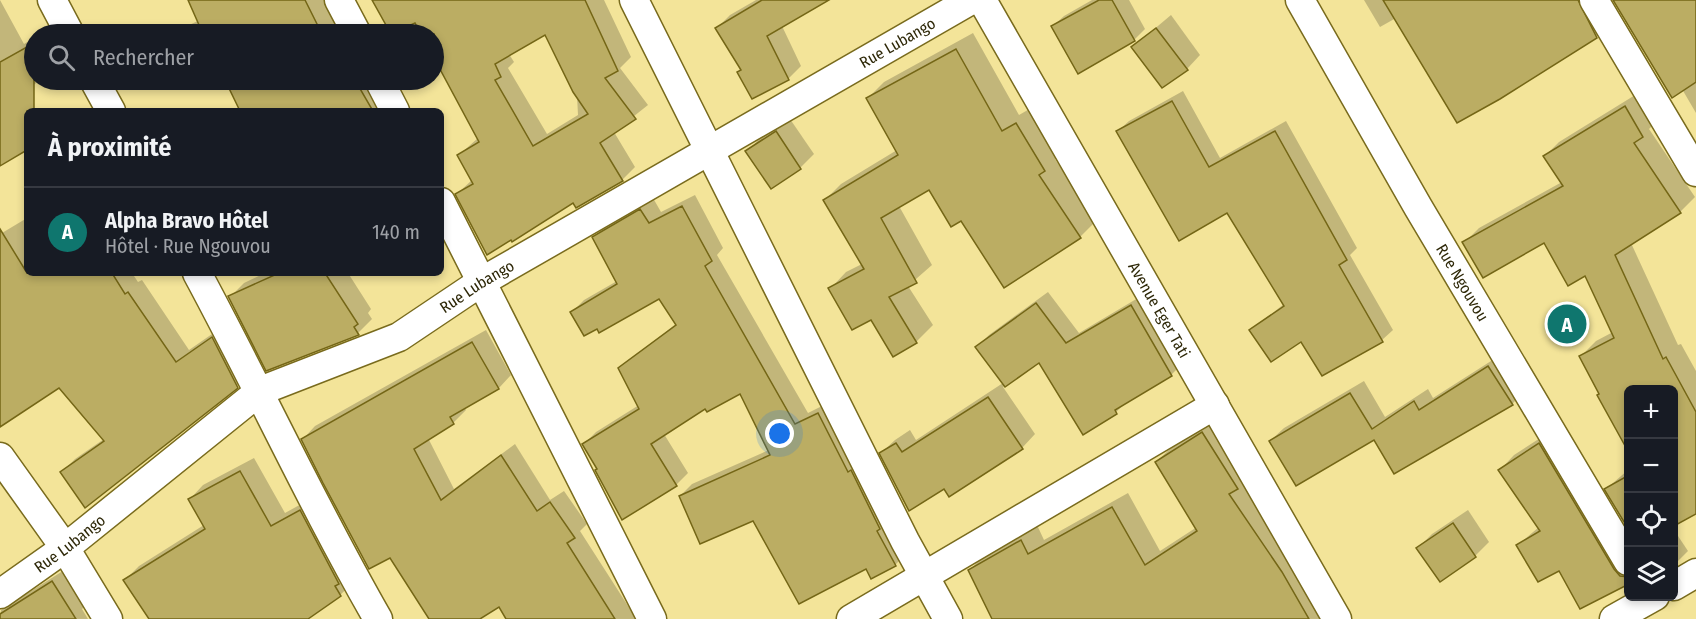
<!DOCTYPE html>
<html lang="fr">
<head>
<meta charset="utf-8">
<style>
  :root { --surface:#171b24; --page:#20242c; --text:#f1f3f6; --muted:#9ea1a6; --line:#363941; --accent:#0f766e }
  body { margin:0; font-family:"Fira Sans Condensed",sans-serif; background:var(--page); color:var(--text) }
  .controls { position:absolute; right:18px; bottom:18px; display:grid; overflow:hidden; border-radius:9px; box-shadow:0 3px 9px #0003 }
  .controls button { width:54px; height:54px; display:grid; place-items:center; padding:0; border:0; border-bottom:2px solid var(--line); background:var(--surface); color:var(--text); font:30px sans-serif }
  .you { position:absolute; left:780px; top:434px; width:21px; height:21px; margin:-15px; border:4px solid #fff; border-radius:50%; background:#1a73e8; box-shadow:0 0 0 9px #1a73e833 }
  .badge { display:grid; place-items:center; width:39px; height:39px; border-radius:50%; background:var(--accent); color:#fff; font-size:20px; font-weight:700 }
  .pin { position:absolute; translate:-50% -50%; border:3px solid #fff; box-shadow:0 2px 6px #0006 }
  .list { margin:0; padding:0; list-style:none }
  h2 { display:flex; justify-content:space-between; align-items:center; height:78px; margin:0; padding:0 24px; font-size:26px }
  h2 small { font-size:20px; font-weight:400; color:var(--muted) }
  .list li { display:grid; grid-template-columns:39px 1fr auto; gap:18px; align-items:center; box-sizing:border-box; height:90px; padding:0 24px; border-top:2px solid var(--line) }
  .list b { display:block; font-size:22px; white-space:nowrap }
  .list p { margin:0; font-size:20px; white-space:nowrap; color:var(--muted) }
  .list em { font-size:20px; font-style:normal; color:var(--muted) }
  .icon { flex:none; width:33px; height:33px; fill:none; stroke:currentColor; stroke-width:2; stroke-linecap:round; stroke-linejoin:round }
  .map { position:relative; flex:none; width:1696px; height:619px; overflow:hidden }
  .search { position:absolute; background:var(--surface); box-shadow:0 3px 9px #0003; left:24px; top:24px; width:420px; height:66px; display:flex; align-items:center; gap:15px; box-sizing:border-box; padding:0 21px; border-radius:33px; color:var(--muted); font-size:22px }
  .panel { position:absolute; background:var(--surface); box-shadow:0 3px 9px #0003; left:24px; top:108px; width:420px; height:168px; border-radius:9px }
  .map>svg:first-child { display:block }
  .shadow { fill:#0003; fill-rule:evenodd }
  .building { fill:#bbad63; stroke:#746616; stroke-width:1.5; fill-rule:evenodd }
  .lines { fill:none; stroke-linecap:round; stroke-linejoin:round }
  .minor-casing { stroke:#796b1d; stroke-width:31 }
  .minor { stroke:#fff; stroke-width:28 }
  .labels { text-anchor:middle; stroke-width:4.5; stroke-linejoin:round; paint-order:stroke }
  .street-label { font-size:16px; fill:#2e2808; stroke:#fff }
</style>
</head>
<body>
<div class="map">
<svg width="1696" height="619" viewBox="0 0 1696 619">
  <rect width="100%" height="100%" fill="#f3e499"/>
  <g class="shadow">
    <polygon points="0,0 24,44 34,38 34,80 42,80 11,97 27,125 27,146 0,164"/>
    <polygon points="188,0 326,0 342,34 169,34 198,21"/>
    <path d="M 373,0 L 604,0 L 631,57 L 620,68 L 648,105 L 614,132 L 635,167 L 622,180 L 457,194 L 473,179 L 459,155 L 478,138 L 434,54 L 434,34 L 423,34 L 415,21 L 393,34 ZM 545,33 L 577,96 L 578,115 L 547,134 L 508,68 L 514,62 L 509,54 Z"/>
    <polygon points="756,0 825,0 782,26 801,66 788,79 742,69 717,28 730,15"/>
    <polygon points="1092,0 1129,0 1145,29 1134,40 1053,26 1064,16"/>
    <polygon points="1364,0 1598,0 1610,23 1596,36 1396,18 1380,27"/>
    <polygon points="1615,0 1696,0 1696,113 1682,89"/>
    <polygon points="1171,15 1200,55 1187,69 1133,47"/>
    <polygon points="62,23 69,34 42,34"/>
    <polygon points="973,33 1019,115 1033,107 1061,153 1055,159 1096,221 1080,237 961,219 930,188 899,206 932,265 908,286 933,325 916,342 894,355 871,318 830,289 846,272 862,264 825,200 841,184 897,150 868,98 884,82"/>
    <polygon points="226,80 377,80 394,111 242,111"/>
    <polygon points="1183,91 1220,158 1286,121 1357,248 1350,255 1393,330 1382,340 1323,374 1302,340 1251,330 1284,304 1228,211 1118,131 1129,121"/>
    <polygon points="1640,92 1657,121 1649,129 1695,197 1680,212 1631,243 1678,345 1681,344 1696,371 1696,512 1674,524 1674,390 1628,390 1601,393 1581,356 1596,341 1613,332 1586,274 1545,241 1464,243 1479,228 1562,182 1545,156 1559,142"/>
    <polygon points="790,119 814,154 800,168 747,152 760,138"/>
    <polygon points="695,195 723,248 717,255 808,413 830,402 907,553 895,565 866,567 754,519 680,496 692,484 769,450 740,392 706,407 664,434 688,473 676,485 599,469 584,444 596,432 639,405 620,368 677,323 660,297 598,327 572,312 584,300 617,281 594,237 606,225 653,198 661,212"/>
    <polygon points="27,218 27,273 132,273 138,282 142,280 189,350 225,325 250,374 237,386 62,472 75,459 104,439 60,386 0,410 0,230 2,233"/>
    <polygon points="265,273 348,273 371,309 368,313 372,319 358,333 230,297 244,283"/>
    <polygon points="1048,292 1079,333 1143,295 1183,363 1171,375 1129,400 1116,412 1039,361 1003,387 1035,434 1022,448 945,487 881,453 895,440 910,430 916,440 1003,383 977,347 989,335"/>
    <polygon points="486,330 511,375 499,388 464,407 466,410 453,423 428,438 454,489 515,444 550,500 564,491 587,524 580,531 630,609 638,604 650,619 508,619 499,605 478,619 431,619 390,556 303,439 315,426"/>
    <polygon points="1502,354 1525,391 1512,404 1375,438 1270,441 1284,428 1364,381 1385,417 1428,389 1433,398"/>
    <polygon points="1218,418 1325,619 993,619 970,570 985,554 1037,525 1044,540 1128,493 1160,551 1197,527 1156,462 1172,447"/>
    <polygon points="1554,429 1628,555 1628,582 1559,568 1518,545 1539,527 1500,470 1514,455"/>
    <polygon points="254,458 285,513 314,497 354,582 340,595 306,619 151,619 125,580 139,566 204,525 190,499 203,485"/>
    <polygon points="1628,470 1628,529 1606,489"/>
    <polygon points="1468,510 1489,542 1476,555 1440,580 1418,548 1432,534"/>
    <polygon points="1674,530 1688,551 1674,565"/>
    <polygon points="66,569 88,603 82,609 88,619 0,619 1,610"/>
  </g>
  <g class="building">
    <polygon points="188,0 305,0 322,34 203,34"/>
    <path d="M 372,0 L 585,0 L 618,71 L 605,78 L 636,119 L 600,143 L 623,181 L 576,208 L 573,203 L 512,242 L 511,240 L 487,255 L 455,194 L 473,184 L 457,155 L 479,142 L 434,58 L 434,34 L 421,34 L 415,23 L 391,34 ZM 545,35 L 573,92 L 588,114 L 533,146 L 495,80 L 501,77 L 495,64 Z"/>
    <polygon points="762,0 829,0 767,36 789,80 752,99 737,72 741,70 715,28"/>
    <polygon points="1099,0 1112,0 1135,41 1078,74 1051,26"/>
    <polygon points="1383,0 1578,0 1597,38 1500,99 1457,123"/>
    <polygon points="1613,0 1696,0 1696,82 1672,98"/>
    <polygon points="1156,28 1188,70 1162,88 1131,47"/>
    <polygon points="34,43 34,111 27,111 27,150 0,166 0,62"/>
    <polygon points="956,49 1002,131 1016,123 1045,171 1039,175 1081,238 1004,288 961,221 951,227 929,190 881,218 917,283 889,297 917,343 893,357 871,320 852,330 828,288 864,269 823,200 898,155 866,98"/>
    <polygon points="225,80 355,80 373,111 240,111"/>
    <polygon points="1172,101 1209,167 1275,131 1347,260 1339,265 1383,342 1322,376 1301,342 1271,362 1249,330 1284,306 1227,213 1179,241 1116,131"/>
    <polygon points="1625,106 1643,137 1634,143 1681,213 1615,255 1663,359 1666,357 1696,412 1696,514 1674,526 1674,390 1629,390 1629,453 1597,395 1599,394 1579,356 1614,338 1585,276 1568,286 1544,243 1483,278 1462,242 1563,186 1543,156"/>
    <polygon points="776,131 801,169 771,189 745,151"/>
    <polygon points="682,206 712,261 705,266 795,424 818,413 848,472 851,470 880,529 877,531 896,566 871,579 866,569 799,604 753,521 700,544 679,496 770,455 740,394 707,412 705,409 651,444 677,486 622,520 595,470 597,469 582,444 639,409 618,368 676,325 659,299 599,333 597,329 584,336 570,312 617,284 592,237 640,209 649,223"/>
    <polygon points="0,229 27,273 112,273 125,294 128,292 176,362 212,337 238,388 85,508 60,472 104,441 59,388 0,427"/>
    <polygon points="279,273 325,273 358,324 354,327 359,335 266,371 228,296"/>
    <polygon points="1036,303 1066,343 1131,305 1172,376 1115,410 1117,414 1083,435 1039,363 1005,387 975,347"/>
    <polygon points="472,342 499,389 450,417 454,424 414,449 441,500 501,455 537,511 550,502 575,538 567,543 615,619 506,619 499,607 480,619 429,619 390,558 369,569 323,483 301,439"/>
    <polygon points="1488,366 1513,405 1394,474 1374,440 1296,486 1269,441 1350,393 1372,429 1414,401 1419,410"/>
    <polygon points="988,397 1023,449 949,497 944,489 909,511 879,453 896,443 902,452"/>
    <polygon points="1202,432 1238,489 1229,494 1282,572 1309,619 992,619 968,570 1021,540 1028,554 1112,507 1145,565 1197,531 1155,462"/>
    <polygon points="1539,443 1614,569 1620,576 1629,577 1629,584 1580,609 1559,571 1538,582 1516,545 1540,531 1498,470"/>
    <polygon points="240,471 271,526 300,510 339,584 335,586 341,596 308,619 149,619 123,580 205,529 188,499"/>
    <polygon points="1629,475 1629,530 1604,489"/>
    <polygon points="1453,523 1476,557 1440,582 1416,548"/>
    <polygon points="52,581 76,619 0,619 0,614"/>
  </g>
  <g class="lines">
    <g class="minor-casing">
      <g id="minor">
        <polyline points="52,0 70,34"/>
        <polyline points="339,0 357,34"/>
        <polyline points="634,0 905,541 948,619"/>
        <path id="s1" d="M 982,0 L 1337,619"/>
        <path id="s2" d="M 1300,0 L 1418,207 L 1628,561"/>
        <polyline points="1594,0 1696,172"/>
        <polyline points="94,80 111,111"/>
        <polyline points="379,80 395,111"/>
        <polyline points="441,202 652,619"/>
        <path d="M 197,273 C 259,388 313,506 378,619"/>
        <polyline points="0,457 65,548 108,619"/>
        <polyline points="1674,586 1696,573"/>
        <path id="s3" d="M 0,594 L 65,548 L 260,391 L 399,337 L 481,282 L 971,0"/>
        <polyline points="851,619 1215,405"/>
        <polyline points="1614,619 1655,596"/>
      </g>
    </g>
    <use href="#minor" class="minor"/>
  </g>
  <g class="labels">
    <g class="street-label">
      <text dy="6" stroke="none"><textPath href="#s3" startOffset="1058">Rue Lubango</textPath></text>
      <text dy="6" stroke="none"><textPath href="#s2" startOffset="326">Rue Ngouvou</textPath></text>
      <text dy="6" stroke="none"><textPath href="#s3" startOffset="572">Rue Lubango</textPath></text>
      <text dy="6" stroke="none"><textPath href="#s1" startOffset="357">Avenue Eger Tati</textPath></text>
      <text dy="6" stroke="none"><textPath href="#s3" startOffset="86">Rue Lubango</textPath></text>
    </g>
  </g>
</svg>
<div class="controls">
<button>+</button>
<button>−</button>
<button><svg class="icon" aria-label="locate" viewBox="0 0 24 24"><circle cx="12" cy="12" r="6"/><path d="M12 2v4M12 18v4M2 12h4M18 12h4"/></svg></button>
<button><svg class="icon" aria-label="layers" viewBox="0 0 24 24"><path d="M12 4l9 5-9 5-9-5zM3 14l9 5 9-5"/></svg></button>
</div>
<div class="you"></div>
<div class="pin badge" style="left:1567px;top:324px">A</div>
<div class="search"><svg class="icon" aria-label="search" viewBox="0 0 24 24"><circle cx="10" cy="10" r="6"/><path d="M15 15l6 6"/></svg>Rechercher</div>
<section class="panel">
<h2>À proximité<small></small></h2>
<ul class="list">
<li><span class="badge">A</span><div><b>Alpha Bravo Hôtel</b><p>Hôtel · Rue Ngouvou</p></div><em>140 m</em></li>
</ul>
</section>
</div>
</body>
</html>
